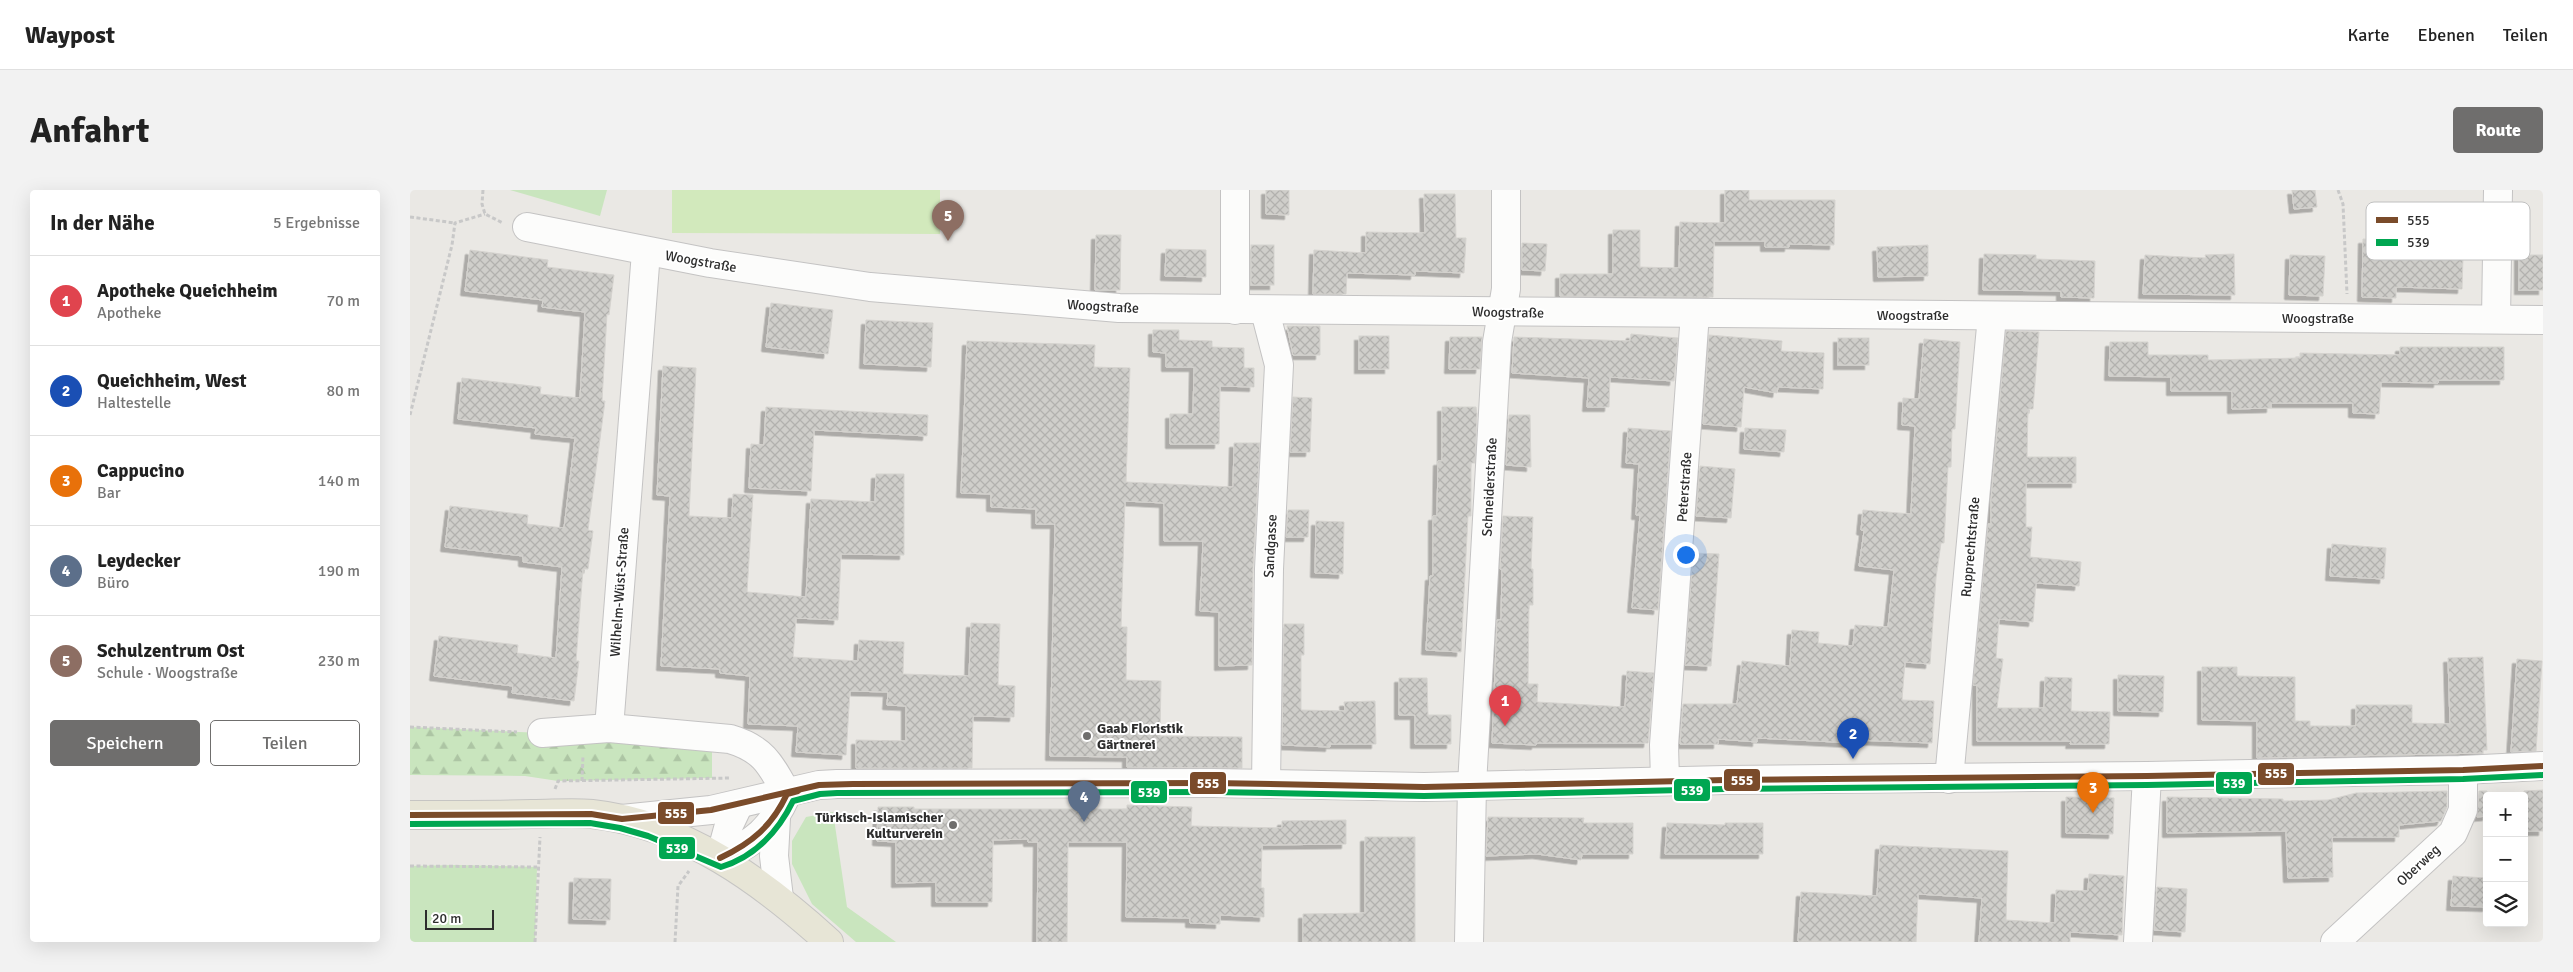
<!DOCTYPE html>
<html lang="de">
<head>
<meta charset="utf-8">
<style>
  :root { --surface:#fff; --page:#f2f2f2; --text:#222; --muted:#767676; --line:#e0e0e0; --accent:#6f6e6d }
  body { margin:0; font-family:Signika,sans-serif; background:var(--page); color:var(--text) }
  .controls { position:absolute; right:15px; bottom:15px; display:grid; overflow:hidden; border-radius:5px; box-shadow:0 5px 20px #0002 }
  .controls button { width:45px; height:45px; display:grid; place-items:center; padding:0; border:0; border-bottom:1px solid var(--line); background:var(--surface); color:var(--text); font:25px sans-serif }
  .scale { position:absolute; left:15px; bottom:12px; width:69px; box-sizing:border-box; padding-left:5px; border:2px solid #2d2d2d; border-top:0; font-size:14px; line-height:18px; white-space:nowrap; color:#2d2d2d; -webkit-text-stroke:4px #fff; paint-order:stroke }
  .you { position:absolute; left:1275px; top:364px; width:18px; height:18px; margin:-12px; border:4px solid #fff; border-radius:50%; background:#1a73e8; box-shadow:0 0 0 8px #1a73e833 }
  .badge { display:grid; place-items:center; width:32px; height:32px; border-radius:50%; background:var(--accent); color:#fff; font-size:16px; font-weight:700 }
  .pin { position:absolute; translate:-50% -41px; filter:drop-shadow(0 1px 2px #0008) }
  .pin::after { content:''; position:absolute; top:26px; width:18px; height:15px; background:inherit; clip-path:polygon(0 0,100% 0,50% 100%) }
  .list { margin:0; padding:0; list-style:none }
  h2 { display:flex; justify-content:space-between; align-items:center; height:65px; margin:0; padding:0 20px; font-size:21px }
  h2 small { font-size:16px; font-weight:400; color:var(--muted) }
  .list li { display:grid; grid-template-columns:32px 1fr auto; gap:15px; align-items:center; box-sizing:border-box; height:90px; padding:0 20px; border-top:1px solid var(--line) }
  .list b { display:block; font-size:19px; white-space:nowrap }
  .list p { margin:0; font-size:16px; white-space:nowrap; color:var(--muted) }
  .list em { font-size:16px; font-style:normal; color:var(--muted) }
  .actions { display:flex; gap:10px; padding:15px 20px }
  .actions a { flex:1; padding:11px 0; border:1px solid var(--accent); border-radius:5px; text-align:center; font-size:18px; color:var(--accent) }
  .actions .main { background:var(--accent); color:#fff }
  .icon { flex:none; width:28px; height:28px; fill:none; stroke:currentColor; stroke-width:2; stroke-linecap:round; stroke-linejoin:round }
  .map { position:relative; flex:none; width:2133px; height:752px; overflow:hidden; border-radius:5px }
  header { display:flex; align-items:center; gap:30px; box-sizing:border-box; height:70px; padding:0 25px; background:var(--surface); border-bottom:1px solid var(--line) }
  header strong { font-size:24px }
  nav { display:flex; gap:28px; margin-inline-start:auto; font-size:18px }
  .intro { display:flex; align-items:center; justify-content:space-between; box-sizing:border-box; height:120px; padding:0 30px }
  h1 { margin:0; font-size:35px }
  .button { padding:12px 22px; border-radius:5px; background:var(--accent); color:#fff; font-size:18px; font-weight:700 }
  main { display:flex; gap:30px; padding:0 30px }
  aside { flex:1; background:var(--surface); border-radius:5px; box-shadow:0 5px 20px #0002 }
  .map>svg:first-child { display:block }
  .green { fill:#c9e5be }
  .forest { fill:url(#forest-firs) }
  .pitch { fill:#d2e9bc }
  .building { fill:url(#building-cross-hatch); stroke:#d5d3cf; filter:url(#shadow) }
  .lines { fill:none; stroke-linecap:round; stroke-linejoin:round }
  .minor-casing { stroke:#c4c3c3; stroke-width:30 }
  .major-casing { stroke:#c6c5c3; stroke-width:30 }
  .path { stroke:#c8c8c8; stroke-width:3; stroke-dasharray:4 2.5; stroke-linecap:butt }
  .minor { stroke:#fcfcfb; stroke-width:28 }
  .major { stroke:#e7e5d6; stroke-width:28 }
  .bus-1-casing { stroke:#fff; stroke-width:10 }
  .bus-2-casing { stroke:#fff; stroke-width:10 }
  .bus-1 { stroke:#7a4b2a; stroke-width:6 }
  .bus-2 { stroke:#00a651; stroke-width:6 }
  .poi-dot { fill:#6f6e6d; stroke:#fff; stroke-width:2 }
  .labels { text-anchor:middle; stroke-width:4; stroke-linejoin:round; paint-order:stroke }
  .street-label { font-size:14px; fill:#2d2d2d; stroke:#fff }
  .poi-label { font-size:14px; font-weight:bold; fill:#2d2d2d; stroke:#fff; text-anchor:start }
  .key { fill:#fff; stroke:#c0c0c0; stroke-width:1 }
  .key-label { font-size:14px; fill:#2d2d2d }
  .line-badge { stroke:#fff; stroke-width:2 }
  .badge-label { font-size:14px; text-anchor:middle; font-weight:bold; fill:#fff }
</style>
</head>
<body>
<header>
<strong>Waypost</strong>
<nav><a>Karte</a><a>Ebenen</a><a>Teilen</a></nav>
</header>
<div class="intro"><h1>Anfahrt</h1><a class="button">Route</a></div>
<main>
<aside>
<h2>In der Nähe<small>5 Ergebnisse</small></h2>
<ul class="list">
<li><span class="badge" style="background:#e0444e">1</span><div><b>Apotheke Queichheim</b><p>Apotheke</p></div><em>70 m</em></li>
<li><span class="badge" style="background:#1a4fb4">2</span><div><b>Queichheim, West</b><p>Haltestelle</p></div><em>80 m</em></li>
<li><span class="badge" style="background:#e8710a">3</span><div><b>Cappucino</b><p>Bar</p></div><em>140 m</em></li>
<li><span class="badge" style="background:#5c6f8a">4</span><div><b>Leydecker</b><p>Büro</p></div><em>190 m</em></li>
<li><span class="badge" style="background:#8d6e63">5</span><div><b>Schulzentrum Ost</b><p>Schule · Woogstraße</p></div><em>230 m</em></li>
</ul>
<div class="actions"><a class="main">Speichern</a><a>Teilen</a></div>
</aside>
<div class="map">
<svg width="2133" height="752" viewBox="0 0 2133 752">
  <defs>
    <pattern id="forest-firs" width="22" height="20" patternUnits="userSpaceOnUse" patternTransform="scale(1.25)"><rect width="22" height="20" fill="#c9e5be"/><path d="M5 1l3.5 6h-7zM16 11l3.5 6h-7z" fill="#adc5a4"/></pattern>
    <pattern id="building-cross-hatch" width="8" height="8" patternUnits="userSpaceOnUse" patternTransform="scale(1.25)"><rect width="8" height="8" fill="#cfceca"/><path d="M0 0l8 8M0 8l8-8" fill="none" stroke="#b2b1ae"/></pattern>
    <filter id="shadow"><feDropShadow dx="-4.5" dy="4.5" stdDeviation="0" flood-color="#0004"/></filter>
  </defs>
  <rect width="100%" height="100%" fill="#eae8e4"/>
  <g class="green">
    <polygon points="100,0 197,0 190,26"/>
    <polygon points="423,622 437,717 486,752 446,752 402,714 382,674 382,651 396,627"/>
    <polygon points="48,675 127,677 125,752 0,752 0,676"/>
  </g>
  <polygon class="forest" points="0,537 132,543 302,546 302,588 148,591 115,586 0,585"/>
  <polygon class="pitch" points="262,0 530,0 530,44 262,43"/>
  <g class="building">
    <polygon points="856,0 879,0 879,25 856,24"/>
    <polygon points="1315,0 1339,0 1339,10 1425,10 1424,55 1379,54 1379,57 1355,57 1355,51 1304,51 1303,107 1150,106 1150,84 1203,84 1203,40 1230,40 1230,77 1269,78 1270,32 1315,33"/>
    <polygon points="1882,0 1905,0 1907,17 1884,19"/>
    <polygon points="1014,4 1045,4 1046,48 1056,48 1054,83 1005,81 1005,85 937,83 936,104 903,104 904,60 956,63 956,42 1015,43"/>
    <polygon points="686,45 711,45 710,100 685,100"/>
    <polygon points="1953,49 1987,50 1987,65 2053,68 2052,99 1986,97 1986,108 1952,107"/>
    <polygon points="1112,53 1137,54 1135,81 1112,80"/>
    <rect x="841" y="55" width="23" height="40"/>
    <polygon points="1518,55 1518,86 1468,87 1467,57"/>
    <polygon points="756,59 796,60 796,87 755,86"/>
    <polygon points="60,60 138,70 137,77 204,85 199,125 197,124 192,211 195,211 178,340 183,341 178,379 173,379 166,471 169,471 164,511 102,503 103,496 24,486 29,446 108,455 107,463 146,468 152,377 113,372 113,366 35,357 40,316 118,325 117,334 154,338 165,248 125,244 126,238 48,229 52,188 131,197 130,204 170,208 175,122 132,117 133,110 55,101"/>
    <polygon points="1574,64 1626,65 1626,69 1685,71 1684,108 1651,107 1651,101 1573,100"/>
    <polygon points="1824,64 1825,105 1733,104 1735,65 1796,68 1795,65"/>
    <polygon points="1880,65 1915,66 1913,106 1879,105"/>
    <rect x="2109" y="65" width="24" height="35"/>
    <polygon points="361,113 423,120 418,164 356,157"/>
    <polygon points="456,130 523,133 521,177 454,174"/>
    <polygon points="877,136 910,136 910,165 883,165"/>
    <polygon points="743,140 769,140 769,150 802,151 802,157 834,158 834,178 844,178 844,197 810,196 809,254 760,254 760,224 783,224 784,177 756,177 756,163 743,162"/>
    <polygon points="1596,141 1629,142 1623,219 1618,219 1617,267 1666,267 1666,293 1616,293 1616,337 1622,337 1620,367 1671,372 1669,396 1626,393 1623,432 1589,429 1586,468 1593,469 1587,518 1634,518 1635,487 1662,488 1661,521 1700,522 1699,554 1660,554 1661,551 1567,551 1567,495 1563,495 1578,334 1581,334 1581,310"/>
    <polygon points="1221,144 1268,148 1264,191 1200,187 1199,217 1177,217 1179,188 1102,183 1104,147 1220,151"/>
    <polygon points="1299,145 1372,151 1371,161 1414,163 1413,199 1368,197 1367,203 1334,197 1331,237 1293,234"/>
    <rect x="949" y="146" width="30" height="33"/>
    <polygon points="1040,147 1072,147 1070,179 1039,179"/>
    <rect x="1428" y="148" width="31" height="27"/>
    <polygon points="1514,149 1550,152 1545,239 1542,239 1541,277 1538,277 1534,353 1531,353 1526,388 1520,474 1495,472 1492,510 1524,511 1522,553 1444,550 1444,553 1347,548 1347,552 1308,549 1308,554 1270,554 1273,514 1327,514 1332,471 1380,476 1382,440 1409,442 1408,453 1443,456 1445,435 1478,437 1484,380 1449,376 1454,341 1451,340 1453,320 1501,324 1505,236 1492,235 1493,208 1509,209"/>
    <polygon points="557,151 685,155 684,177 720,178 716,292 823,297 824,253 850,253 843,378 842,475 809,476 809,422 790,421 793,351 754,351 754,313 715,311 711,437 717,437 716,490 751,491 750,546 832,547 832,578 717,577 717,567 640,566 645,334 626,334 626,319 581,317 581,304 551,303"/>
    <polygon points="1700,152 1738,152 1738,165 1798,165 1798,170 1890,168 1890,163 1990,165 1990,157 2094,157 2094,190 2028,190 2028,193 1971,192 1969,224 1943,223 1943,213 1861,213 1861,218 1822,219 1822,201 1761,201 1761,187 1699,186"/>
    <polygon points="253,176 286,178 279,326 322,328 323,304 343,305 337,402 396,407 401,309 465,312 466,284 494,284 494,365 431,364 428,430 386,428 383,467 448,471 449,450 494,452 493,484 559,486 561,433 590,434 588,495 605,496 604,527 563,526 562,578 446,578 446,550 496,551 496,516 477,515 478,502 440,501 436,565 386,562 388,536 338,534 340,486 310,483 310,479 251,476 260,306 247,305"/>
    <polygon points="883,207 902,208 900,262 880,262"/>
    <polygon points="356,217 518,225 517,246 404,240 401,301 339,298 341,254 354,255"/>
    <polygon points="1032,217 1066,217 1067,224 1065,273 1061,273 1061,326 1058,326 1051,462 1016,460 1020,386 1023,386 1023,326 1027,326 1028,271 1032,271"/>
    <polygon points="1099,225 1120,225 1121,277 1096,275"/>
    <polygon points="1218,238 1261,241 1248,420 1222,418 1230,325 1226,325 1229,274 1216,273"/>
    <polygon points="1335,238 1376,240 1374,262 1334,259"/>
    <polygon points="1290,276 1325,279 1321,328 1286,326"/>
    <polygon points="878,320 899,320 898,347 876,347"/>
    <polygon points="1093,326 1123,327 1121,379 1123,379 1123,415 1119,415 1118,494 1128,494 1127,512 1215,517 1217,481 1244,483 1238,553 1126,553 1126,555 1082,553 1087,430 1091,430 1092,379 1090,379"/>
    <polygon points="906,331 934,332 933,384 905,383"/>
    <polygon points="1922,354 1976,358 1974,389 1920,386"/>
    <polygon points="1283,363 1309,364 1301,476 1275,475"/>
    <polygon points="874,434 894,434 894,465 891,465 891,520 935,521 934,512 965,511 966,554 920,554 920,557 872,555"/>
    <polygon points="2073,467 2077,560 2073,560 2073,563 1847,568 1847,531 1792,530 1792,477 1827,477 1827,486 1885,487 1885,531 1900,531 1900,536 1946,536 1946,515 2002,515 2002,533 2040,534 2038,468"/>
    <polygon points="2107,469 2132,471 2126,561 2101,562"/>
    <polygon points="1708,485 1754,486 1753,522 1708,521"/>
    <polygon points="989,488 1017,488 1018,525 1041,525 1041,554 1005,554 1005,525 989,525"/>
    <polygon points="2133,600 2133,641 2114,641 2114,601"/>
    <polygon points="2037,601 2037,617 2031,631 1989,635 1989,647 1922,647 1923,687 1878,688 1876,641 1757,643 1757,607 1873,609 1873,611 1918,610 1946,603"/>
    <polygon points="2069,601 2077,601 2077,626 2067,627"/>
    <polygon points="1656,607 1704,608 1703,644 1656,643"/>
    <polygon points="717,615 782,617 781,636 872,638 872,631 936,630 936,654 852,655 851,698 854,698 854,727 810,725 810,734 780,733 780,728 716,727 717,652 658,652 657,752 627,752 628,652 618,652 618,649 583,650 582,712 526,712 526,692 486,693 486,652 467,651 468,617 504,617 504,619 717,619"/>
    <polygon points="1078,627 1174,628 1173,633 1223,633 1223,664 1172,664 1171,670 1127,664 1076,666"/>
    <polygon points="1257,633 1315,635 1315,633 1353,633 1353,664 1255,664"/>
    <polygon points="955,647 1005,647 1005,752 893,752 893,724 955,723"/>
    <polygon points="1470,655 1598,661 1596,730 1645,733 1646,700 1678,701 1679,684 1714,686 1712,745 1660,742 1660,752 1569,752 1572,708 1508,704 1506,752 1388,751 1391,702 1467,706"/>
    <polygon points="2043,686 2077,688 2077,717 2041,716"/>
    <polygon points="164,688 201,689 200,730 163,729"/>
    <polygon points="1747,697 1777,699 1775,742 1744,740"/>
  </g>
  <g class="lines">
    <g class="minor-casing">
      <g id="minor">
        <polyline points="117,37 300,73 460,97 709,118 2133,130"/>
        <polyline points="825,120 825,0"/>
        <polyline points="855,121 869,175 859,379 856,594"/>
        <polyline points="2086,129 2088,0"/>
        <polyline points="199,538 236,62"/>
        <path d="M 132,543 L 199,538 L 320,549 C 354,559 361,575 377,604"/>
        <polyline points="1539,589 1582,126"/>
        <polyline points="1255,591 1254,555 1285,123"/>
        <polyline points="366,628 364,666 369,708"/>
        <polyline points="212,629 301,620 409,595 427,594 803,593 1014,597 1315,590 1737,586 2053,580 2133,576"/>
        <path d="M 310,668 C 345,652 361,640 377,604"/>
        <polyline points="310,668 319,635 329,614"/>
        <polyline points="1059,752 1062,595 1087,152 1096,99 1096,0"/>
        <polyline points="1728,752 1737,586"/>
        <polyline points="1925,752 2043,643 2053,620 2053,580"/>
      </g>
    </g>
    <g class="major-casing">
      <path id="major" d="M 0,625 C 41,625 81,625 122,624 C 142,624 163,622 182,624 C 275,634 353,692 419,752"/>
    </g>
    <g class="path">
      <polyline points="73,0 72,14 75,24 93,33"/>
      <polyline points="1928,0 1933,14 1937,104"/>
      <polyline points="0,27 45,33"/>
      <polyline points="0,225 42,55 45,33 75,24"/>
      <polyline points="0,537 107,542"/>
      <polyline points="172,591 173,565"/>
      <polyline points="145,599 148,591 321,588"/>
      <polyline points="0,676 127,677"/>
      <polyline points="125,752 130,647"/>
      <polyline points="265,752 268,696 279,681"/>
    </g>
    <use href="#minor" class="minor"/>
    <use href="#major" class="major"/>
    <g class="bus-1-casing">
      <g id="bus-1">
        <polyline points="0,625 181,624 212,629 301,620 409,595 443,594 803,593 1014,597 1315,590 1737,586 2053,580 2133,576"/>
        <path d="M 310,668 C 342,653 362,636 377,604 L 388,601"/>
      </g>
    </g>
    <g class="bus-2-casing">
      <path id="bus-2" d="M 0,634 L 180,633 L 210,638 L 238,646 L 311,677 C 344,667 368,642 383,611 L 410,604 L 427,603 L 803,602 L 1014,606 L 1315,599 L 1737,595 L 2053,589 L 2133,585"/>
    </g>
    <use href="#bus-1" class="bus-1"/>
    <use href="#bus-2" class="bus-2"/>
  </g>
  <g class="poi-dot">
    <circle cx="677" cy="546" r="5"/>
    <circle cx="543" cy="635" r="5"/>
  </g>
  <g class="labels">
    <g class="street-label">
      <text transform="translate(291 71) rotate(10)" y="5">Woogstraße</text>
      <text transform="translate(693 116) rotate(3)" y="5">Woogstraße</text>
      <text transform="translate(1098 122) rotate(1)" y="5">Woogstraße</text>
      <text x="1503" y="130">Woogstraße</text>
      <text x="1908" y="133">Woogstraße</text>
      <text transform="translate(1079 297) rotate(-87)" y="5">Schneiderstraße</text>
      <text transform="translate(1274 297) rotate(-86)" y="5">Peterstraße</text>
      <text transform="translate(860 356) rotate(-87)" y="5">Sandgasse</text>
      <text transform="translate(1560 357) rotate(-85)" y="5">Rupprechtstraße</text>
      <text transform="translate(209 402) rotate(-86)" y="5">Wilhelm-Wüst-Straße</text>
      <text transform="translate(2008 675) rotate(-43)" y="5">Oberweg</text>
    </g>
    <g class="poi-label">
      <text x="687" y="543">Gaab Floristik<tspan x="687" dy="16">Gärtnerei</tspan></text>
      <text x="533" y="632" text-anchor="end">Türkisch-Islamischer<tspan x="533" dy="16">Kulturverein</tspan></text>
    </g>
  </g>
  <rect x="1956" y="12" width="164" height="58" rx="8" class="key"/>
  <rect x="1966" y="27" width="22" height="6" fill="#7a4b2a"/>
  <rect x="1966" y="49" width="22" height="7" fill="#00a651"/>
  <g class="key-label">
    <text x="1997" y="35">555</text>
    <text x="1997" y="57">539</text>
  </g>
  <g class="line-badge">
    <rect x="1847" y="572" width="38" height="24" rx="5" fill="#7a4b2a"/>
    <rect x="1313" y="578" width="38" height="24" rx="5" fill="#7a4b2a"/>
    <rect x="779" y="581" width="38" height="24" rx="5" fill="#7a4b2a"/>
    <rect x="1805" y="581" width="38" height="24" rx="5" fill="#00a651"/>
    <rect x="1263" y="588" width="38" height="24" rx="5" fill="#00a651"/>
    <rect x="720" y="590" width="38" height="24" rx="5" fill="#00a651"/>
    <rect x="247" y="611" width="38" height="24" rx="5" fill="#7a4b2a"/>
    <rect x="248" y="646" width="38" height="24" rx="5" fill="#00a651"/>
  </g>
  <g class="badge-label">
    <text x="1866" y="588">555</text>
    <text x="1332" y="595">555</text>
    <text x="798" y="598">555</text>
    <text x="1824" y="598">539</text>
    <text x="1282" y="605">539</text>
    <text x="739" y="607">539</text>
    <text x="266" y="628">555</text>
    <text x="267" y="663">539</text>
  </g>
</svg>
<div class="controls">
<button>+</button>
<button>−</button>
<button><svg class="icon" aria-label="layers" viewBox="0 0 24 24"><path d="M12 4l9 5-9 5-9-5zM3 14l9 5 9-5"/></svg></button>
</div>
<div class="scale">20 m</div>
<div class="you"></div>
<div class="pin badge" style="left:1095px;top:536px;background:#e0444e">1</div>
<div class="pin badge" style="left:1443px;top:569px;background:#1a4fb4">2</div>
<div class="pin badge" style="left:1683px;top:623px;background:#e8710a">3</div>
<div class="pin badge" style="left:674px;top:632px;background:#5c6f8a">4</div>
<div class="pin badge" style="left:538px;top:51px;background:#8d6e63">5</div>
</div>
</main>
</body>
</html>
